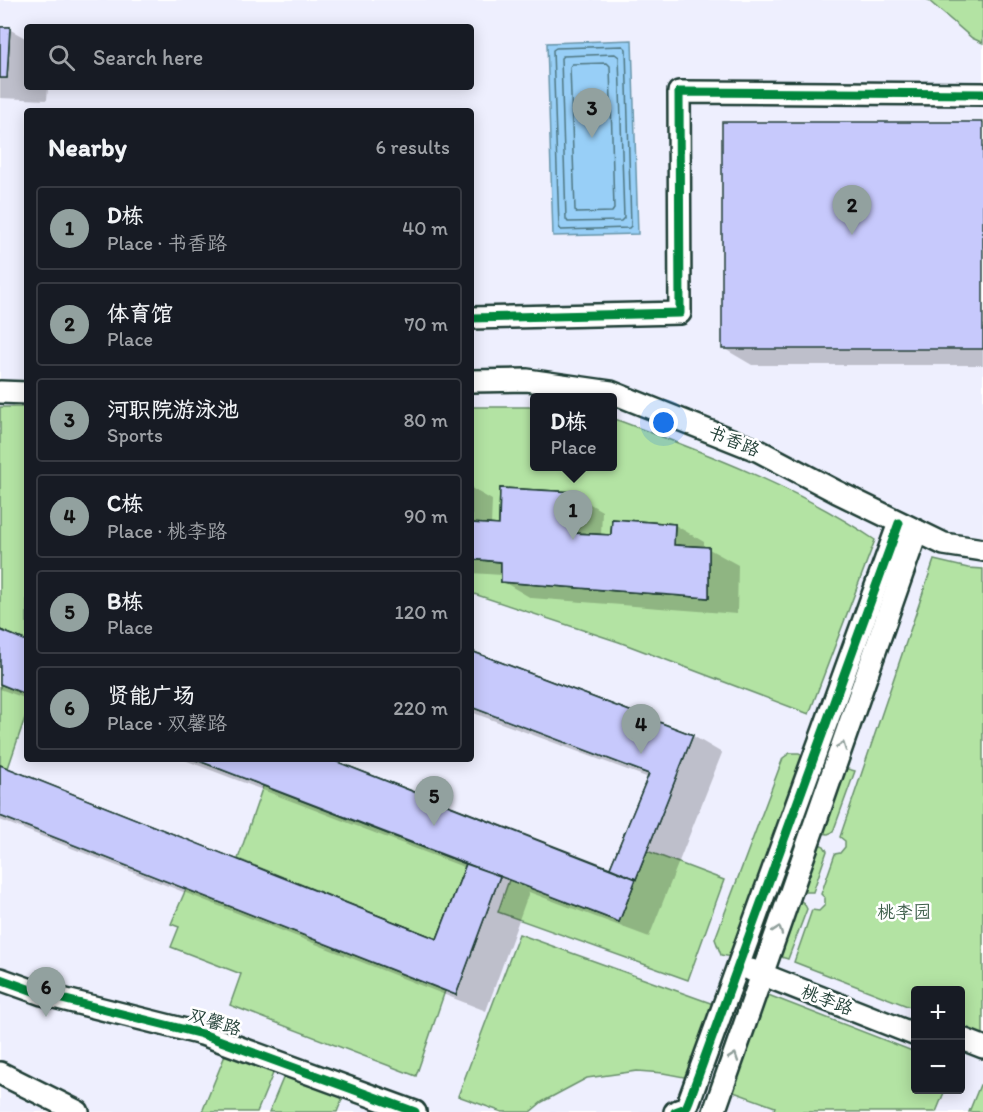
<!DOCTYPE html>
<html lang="en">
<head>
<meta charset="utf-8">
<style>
  :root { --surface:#171b24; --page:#20242c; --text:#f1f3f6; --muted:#9ea1a6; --line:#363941; --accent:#92a19f }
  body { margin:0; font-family:Itim,"LXGW WenKai TC",sans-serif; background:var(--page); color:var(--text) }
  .controls { position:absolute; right:18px; bottom:18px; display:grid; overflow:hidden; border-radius:6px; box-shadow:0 3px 15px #0003 }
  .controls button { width:54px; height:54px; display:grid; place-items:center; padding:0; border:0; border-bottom:2px solid var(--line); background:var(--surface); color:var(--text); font:30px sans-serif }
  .you { position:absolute; left:664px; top:423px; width:21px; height:21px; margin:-15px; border:4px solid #fff; border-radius:50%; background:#1a73e8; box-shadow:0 0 0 9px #1a73e833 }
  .badge { display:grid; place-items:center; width:39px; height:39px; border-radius:50%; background:var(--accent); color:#111; font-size:20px; font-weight:700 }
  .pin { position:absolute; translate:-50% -50px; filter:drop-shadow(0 2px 3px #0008) }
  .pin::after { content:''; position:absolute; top:32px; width:21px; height:18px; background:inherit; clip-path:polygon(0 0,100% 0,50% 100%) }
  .popup { position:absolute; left:530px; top:393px; width:87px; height:78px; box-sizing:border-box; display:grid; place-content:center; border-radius:6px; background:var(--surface); filter:drop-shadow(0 2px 4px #0005); font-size:20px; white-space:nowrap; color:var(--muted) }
  .popup b { font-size:22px; color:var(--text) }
  .popup::after { content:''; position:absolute; left:50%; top:100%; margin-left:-12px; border:12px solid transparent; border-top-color:var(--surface) }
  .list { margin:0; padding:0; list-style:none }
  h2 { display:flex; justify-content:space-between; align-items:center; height:78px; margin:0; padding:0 24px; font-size:26px }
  h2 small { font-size:20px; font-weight:400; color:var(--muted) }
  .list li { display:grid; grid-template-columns:39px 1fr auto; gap:18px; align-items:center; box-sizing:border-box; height:84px; margin:0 12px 12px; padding:0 12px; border:2px solid var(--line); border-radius:6px }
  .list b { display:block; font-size:22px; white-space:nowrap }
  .list p { margin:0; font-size:20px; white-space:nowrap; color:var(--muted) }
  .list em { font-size:20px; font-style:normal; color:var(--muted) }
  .icon { flex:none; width:33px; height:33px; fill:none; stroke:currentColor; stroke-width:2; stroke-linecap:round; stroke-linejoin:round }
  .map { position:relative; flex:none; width:983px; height:1112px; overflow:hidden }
  .search { position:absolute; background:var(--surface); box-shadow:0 3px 15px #0003; left:24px; top:24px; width:450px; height:66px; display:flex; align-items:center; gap:15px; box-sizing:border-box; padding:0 21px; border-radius:6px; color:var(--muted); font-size:22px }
  .panel { position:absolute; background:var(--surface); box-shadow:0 3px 15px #0003; left:24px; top:108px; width:450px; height:654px; border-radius:6px }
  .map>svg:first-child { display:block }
  .built { fill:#eeeffe; fill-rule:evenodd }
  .green { fill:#b3e3a3; stroke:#69906c; stroke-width:1.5 }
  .water { fill:#98cff7; stroke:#6895a9; stroke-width:1.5 }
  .shadow { fill:#0003 }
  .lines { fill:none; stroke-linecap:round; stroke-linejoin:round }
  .shore { stroke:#4f7782; stroke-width:1.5 }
  .building { fill:#c7c9fc; stroke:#1f3d34; stroke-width:1.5 }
  .street-casing { stroke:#1f3d34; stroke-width:26 }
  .street { stroke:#fff; stroke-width:21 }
  .cycleway-casing { stroke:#fff; stroke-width:13 }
  .cycleway { stroke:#00873e; stroke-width:9 }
  .oneway { stroke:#8f9e9a }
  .labels { text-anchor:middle; stroke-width:5; stroke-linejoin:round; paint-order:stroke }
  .street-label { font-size:18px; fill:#1f3d34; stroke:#fff }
  .park-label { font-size:18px; fill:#3d5e4a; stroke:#fff }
</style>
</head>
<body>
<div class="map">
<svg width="983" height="1112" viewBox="0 0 983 1112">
  <rect width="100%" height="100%" fill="#fff"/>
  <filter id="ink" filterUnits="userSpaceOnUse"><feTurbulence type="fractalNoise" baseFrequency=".0167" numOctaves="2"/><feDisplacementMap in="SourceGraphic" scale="12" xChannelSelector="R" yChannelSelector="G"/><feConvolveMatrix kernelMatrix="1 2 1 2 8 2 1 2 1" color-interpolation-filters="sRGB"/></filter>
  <g filter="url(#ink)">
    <path class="built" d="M 0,0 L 983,0 L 983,1112 L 0,1112 ZM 27,27 L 471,27 L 471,87 L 27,87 ZM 27,111 L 471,111 L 471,759 L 27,759 ZM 534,398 L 612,398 L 612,466 L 534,466 ZM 916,990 L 960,990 L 960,1090 L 916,1090 Z"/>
    <g class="green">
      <polygon points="928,0 983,0 983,43 972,38"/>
      <polygon points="0,407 27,407 27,641 0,630"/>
      <path d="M 471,407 L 534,407 L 534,466 L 612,466 L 612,418 C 703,452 795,486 875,540 L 809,714 L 619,642 L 471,593 L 471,559 L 501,562 L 501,582 L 708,598 L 709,548 L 674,545 L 675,524 L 612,519 L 611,535 L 572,533 L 573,492 L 500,488 L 499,525 L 471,523 Z"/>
      <polygon points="934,560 968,568 983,569 983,1035 961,1027 960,990 916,990 915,1009 794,962 812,910 819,911 825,905 825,898 821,894 835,854 840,853 845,847 845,841 840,837"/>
      <polygon points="0,684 27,695 27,712 8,768 0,765"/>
      <polygon points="790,753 799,753 805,757 732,957 721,955 715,939 783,758"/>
      <polygon points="844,768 855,771 833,832 828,834 821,833"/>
      <polygon points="263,786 466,864 437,939 238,859"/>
      <polygon points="817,843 824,846 827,851 813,892 801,892"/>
      <polygon points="647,851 724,880 688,980 498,912 509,880 619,922"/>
      <polygon points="186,889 445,991 416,1076 230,1005 241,974 171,947 179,927 171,924"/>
      <polygon points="799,900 804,903 807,909 788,959 778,956"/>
      <polygon points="519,934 716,1005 689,1078 663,1073 637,1071 587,1078 542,1102 530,1112 502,1112 458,1096"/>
      <polygon points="763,993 915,1052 916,1090 945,1090 936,1112 773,1112 775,1107 731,1091"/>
      <polygon points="226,1053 274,1071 257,1112 202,1112"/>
      <polygon points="284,1076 343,1097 337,1112 269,1112"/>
      <polygon points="980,1085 983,1087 983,1112 969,1112"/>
    </g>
    <polygon class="water" points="632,40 638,234 553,236 547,43"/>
    <g class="shadow">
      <polygon points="0,28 9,29 27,39 27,87 48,87 47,100 0,98"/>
      <polygon points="983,123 983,365 752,365 723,348"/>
      <polygon points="471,488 492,500 491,526 500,527 573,494 602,511 601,536 613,536 675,525 704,542 704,548 709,549 738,565 737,614 531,598 502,581 502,575 471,573"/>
      <polygon points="0,632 27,642 27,699 0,689"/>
      <polygon points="471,652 693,736 722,753 649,937 529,892 486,1011 0,820 0,766 437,941 466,868 182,759 326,759 611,870 649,778 471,712"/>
    </g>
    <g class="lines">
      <g class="shore">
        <polygon points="623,46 626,49 631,226 629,228 561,230 559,227 553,50 556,48"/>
        <polygon points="615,54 619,57 624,218 621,221 568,222 566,219 561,58 563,56"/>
        <polygon points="607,63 610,66 614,209 612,212 577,213 575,210 570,67 572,64"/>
      </g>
    </g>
    <g class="building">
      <polygon points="0,27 10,27 7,78 0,78"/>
      <polygon points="0,27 10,27 7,78 0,78"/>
      <rect x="722" y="122" width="261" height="227"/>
      <polygon points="500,488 574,492 572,533 611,535 612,519 675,524 674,545 709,547 709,598 501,582 501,562 471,559 471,523 499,525"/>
      <polygon points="500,488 574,492 572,533 611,535 612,519 675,524 674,545 709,547 709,598 501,582 501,562 471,559 471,523 499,525"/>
      <polygon points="0,630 27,641 27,695 0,684"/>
      <polygon points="0,630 27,641 27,695 0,684"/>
      <polygon points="471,651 693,735 619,922 500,876 456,995 0,816 0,765 437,939 466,864 194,759 330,759 610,868 649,774 471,707"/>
      <polygon points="471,651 693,735 636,879 610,868 649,774 471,707"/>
      <polygon points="194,759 330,759 636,879 619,922"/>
      <polygon points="0,765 437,939 466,864 500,876 456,995 0,816"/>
    </g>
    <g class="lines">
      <g class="street-casing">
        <g id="street">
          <polyline points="471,318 680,313 679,92 983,94"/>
          <polyline points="471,381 527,380 611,392 759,451 837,492 944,544 983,550"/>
          <polyline points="0,392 27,393"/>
          <polyline points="751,970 916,1035"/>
          <polyline points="0,979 42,994 202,1034 415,1112"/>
          <polyline points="960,1038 983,1047"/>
          <polyline points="0,1073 78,1112"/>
          <polyline points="675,1112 686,1108 689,1101 899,523"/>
          <polyline points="714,1112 917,531"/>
        </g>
      </g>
      <use href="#street" class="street"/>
      <g class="cycleway-casing">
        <g id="cycleway">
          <polyline points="471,318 680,313 679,92 983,94"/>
          <polyline points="0,979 42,994 202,1034 415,1112"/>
          <polyline points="675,1112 686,1108 689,1101 899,523"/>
        </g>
      </g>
      <use href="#cycleway" class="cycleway"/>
    </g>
    <defs><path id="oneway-chevron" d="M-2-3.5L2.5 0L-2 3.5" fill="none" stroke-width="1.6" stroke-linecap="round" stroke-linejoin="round" transform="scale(1.5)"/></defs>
    <g class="oneway">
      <use href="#oneway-chevron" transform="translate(842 746) rotate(-71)"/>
      <use href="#oneway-chevron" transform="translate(778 930) rotate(-71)"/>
      <use href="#oneway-chevron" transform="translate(734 1057) rotate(-71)"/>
    </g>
  </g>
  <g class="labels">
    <g class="street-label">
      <text transform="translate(734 441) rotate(22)" y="6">书香路</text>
      <text transform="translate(827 1000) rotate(21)" y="6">桃李路</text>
      <text transform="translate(215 1022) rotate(17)" y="6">双馨路</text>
    </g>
    <g class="park-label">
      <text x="904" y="918">桃李园</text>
    </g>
  </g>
</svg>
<div class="controls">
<button>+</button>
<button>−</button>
</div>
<div class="you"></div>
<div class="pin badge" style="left:573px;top:540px">1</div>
<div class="popup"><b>D栋</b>Place</div>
<div class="pin badge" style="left:852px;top:235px">2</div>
<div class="pin badge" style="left:592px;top:138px">3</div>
<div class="pin badge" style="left:641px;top:754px">4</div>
<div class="pin badge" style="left:434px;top:826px">5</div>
<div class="pin badge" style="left:46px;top:1017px">6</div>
<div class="search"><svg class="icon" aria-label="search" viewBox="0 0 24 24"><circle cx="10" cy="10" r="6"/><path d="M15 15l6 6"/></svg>Search here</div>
<section class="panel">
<h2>Nearby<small>6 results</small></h2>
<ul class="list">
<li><span class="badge">1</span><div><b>D栋</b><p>Place · 书香路</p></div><em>40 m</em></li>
<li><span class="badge">2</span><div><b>体育馆</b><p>Place</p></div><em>70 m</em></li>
<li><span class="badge">3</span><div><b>河职院游泳池</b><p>Sports</p></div><em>80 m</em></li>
<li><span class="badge">4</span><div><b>C栋</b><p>Place · 桃李路</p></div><em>90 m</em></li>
<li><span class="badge">5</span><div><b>B栋</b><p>Place</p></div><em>120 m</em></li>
<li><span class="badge">6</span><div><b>贤能广场</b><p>Place · 双馨路</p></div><em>220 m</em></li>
</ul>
</section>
</div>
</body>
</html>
